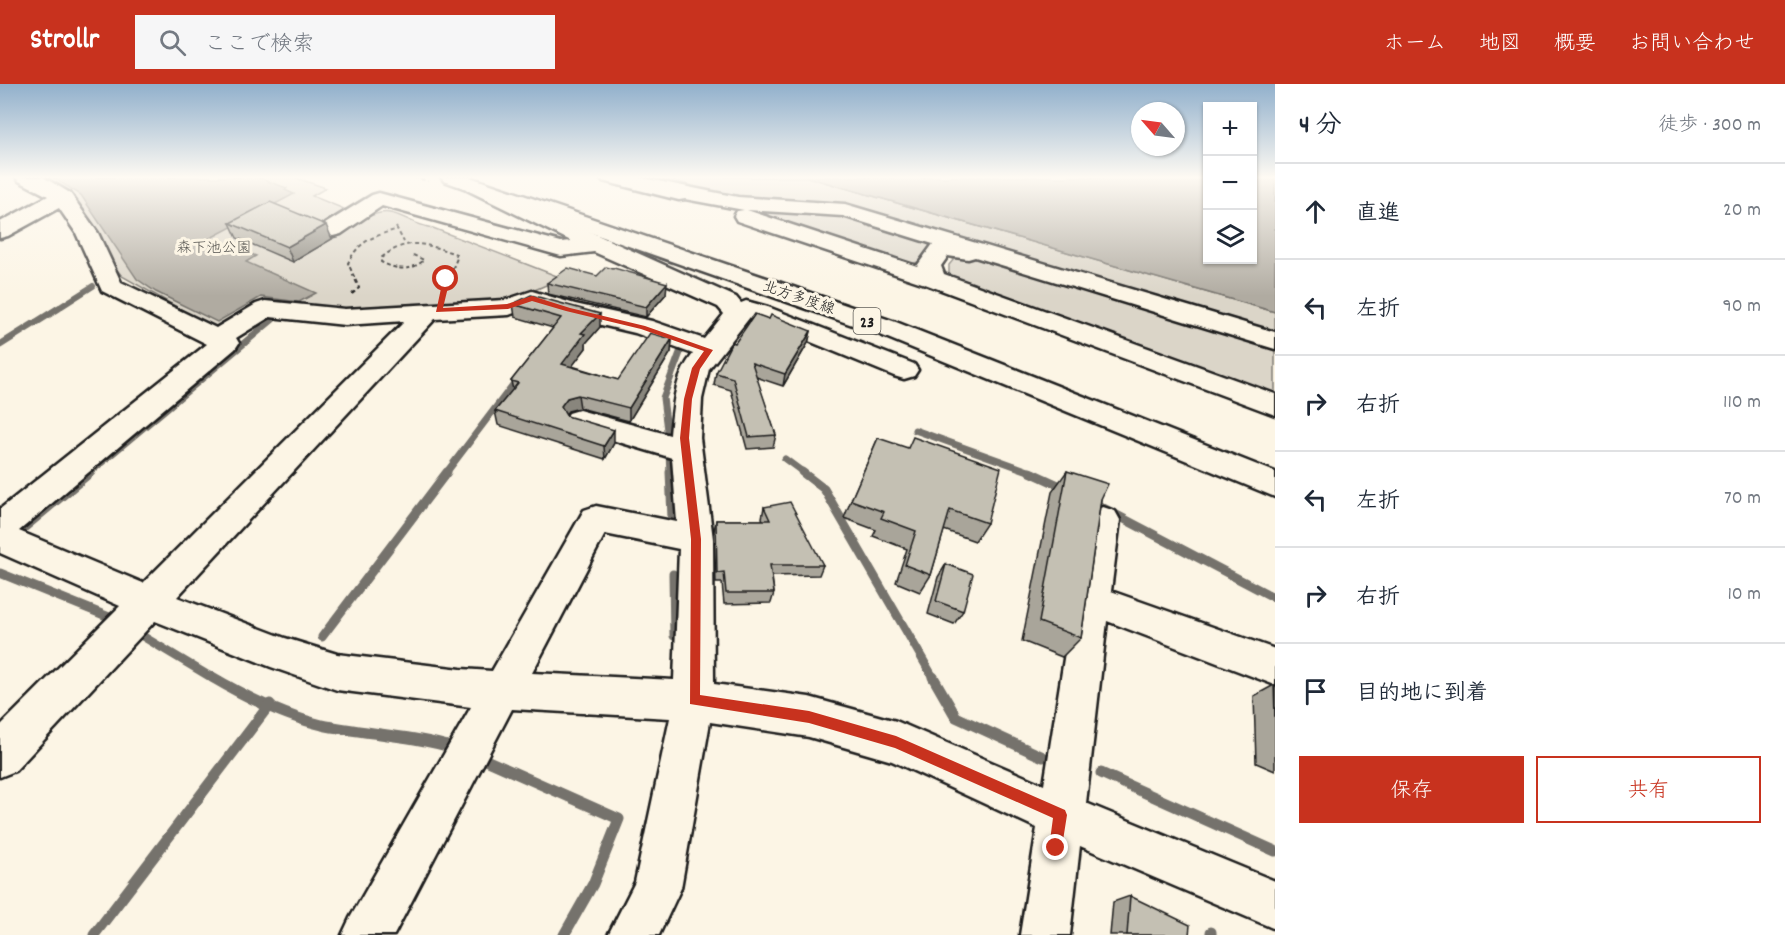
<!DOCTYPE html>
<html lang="ja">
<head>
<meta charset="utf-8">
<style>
  :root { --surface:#fff; --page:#f6f6f7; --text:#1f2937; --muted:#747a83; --line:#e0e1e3; --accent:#c8321e }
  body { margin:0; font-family:Dekko,"Klee One",sans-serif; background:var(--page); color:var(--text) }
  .controls { position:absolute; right:18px; top:18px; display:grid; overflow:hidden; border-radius:0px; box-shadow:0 2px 4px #0004 }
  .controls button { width:54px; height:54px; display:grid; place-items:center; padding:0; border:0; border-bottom:2px solid var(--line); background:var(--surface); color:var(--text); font:30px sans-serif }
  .compass { position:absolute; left:1131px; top:18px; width:54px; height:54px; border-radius:50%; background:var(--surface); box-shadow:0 2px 4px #0004; rotate:298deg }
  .stop { position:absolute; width:18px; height:18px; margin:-14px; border:4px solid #c8321e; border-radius:50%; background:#fff }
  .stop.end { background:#c8321e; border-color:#fff; box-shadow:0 2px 6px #0008 }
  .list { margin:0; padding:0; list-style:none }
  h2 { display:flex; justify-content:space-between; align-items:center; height:78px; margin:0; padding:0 24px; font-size:26px }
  h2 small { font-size:20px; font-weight:400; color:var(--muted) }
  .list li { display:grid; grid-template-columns:39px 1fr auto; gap:18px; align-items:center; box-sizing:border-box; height:96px; padding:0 24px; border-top:2px solid var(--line) }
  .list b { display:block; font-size:22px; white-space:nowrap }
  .list em { font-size:20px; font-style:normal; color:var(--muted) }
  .actions { display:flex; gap:12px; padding:18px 24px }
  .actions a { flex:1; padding:14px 0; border:2px solid var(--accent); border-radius:0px; text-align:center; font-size:21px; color:var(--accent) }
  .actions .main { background:var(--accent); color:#fff }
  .icon { flex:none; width:33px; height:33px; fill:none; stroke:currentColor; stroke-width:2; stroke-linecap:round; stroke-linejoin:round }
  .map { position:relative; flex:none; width:1275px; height:851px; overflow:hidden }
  header { display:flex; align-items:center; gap:36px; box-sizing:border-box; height:84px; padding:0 30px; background:var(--accent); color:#fff }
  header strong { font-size:28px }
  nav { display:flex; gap:33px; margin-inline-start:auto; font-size:21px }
  .search { width:420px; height:54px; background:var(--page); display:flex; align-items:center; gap:15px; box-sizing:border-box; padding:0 21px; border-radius:0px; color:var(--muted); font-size:22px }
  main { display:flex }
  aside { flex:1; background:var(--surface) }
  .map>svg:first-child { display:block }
  .green { fill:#dbd5c8; stroke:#7c7872; stroke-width:1.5 }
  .water { fill:#b0aba1; stroke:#75726c; stroke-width:1.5 }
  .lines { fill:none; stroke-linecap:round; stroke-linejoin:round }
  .stream-far3 { stroke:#75726c; stroke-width:6 }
  .stream-far2 { stroke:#75726c; stroke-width:7 }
  .stream-far1 { stroke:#75726c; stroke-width:9 }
  .stream { stroke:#75726c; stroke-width:11 }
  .minor-casing { stroke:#1c1c1c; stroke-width:5 }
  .major-casing { stroke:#1c1c1c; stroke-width:5 }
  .path { stroke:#1c1c1c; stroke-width:2; stroke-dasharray:4 3; stroke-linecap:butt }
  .minor { fill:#fcf5e5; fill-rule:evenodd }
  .major { fill:#fcf5e5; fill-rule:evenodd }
  .wall { fill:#a9a59a; stroke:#1c1c1c; stroke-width:1.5 }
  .shaded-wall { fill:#89867d; stroke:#1c1c1c; stroke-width:1.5 }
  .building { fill:#c4c0b3; stroke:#1c1c1c; stroke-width:1.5 }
  .route { fill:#c8321e }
  .labels { text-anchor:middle; stroke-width:6; stroke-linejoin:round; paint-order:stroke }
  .far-park-label { font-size:15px; fill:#555450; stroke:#fcf5e5 }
  .far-street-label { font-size:15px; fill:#1c1c1c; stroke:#fcf5e5 }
  .shield { fill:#fcf5e5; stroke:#5f5d58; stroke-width:1.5 }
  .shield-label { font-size:16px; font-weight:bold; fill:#1c1c1c }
</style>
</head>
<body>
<header>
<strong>Strollr</strong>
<div class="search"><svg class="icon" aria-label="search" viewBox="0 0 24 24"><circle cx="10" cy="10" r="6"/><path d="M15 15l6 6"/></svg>ここで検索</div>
<nav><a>ホーム</a><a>地図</a><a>概要</a><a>お問い合わせ</a></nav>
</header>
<main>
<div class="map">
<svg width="1275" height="851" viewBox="0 0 1275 851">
  <rect width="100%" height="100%" fill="#fcf5e5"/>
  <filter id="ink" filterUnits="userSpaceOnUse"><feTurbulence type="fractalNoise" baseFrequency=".0167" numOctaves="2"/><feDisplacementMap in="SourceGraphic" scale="12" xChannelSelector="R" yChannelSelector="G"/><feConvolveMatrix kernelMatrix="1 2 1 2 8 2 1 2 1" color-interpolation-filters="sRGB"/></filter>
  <g filter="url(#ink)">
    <g class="green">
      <path d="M 36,93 L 293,93 L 326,104 L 312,112 L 366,134 C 396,119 402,139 433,144 L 562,194 L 510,217 L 348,229 L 301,222 L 217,246 L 122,192 L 43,96 Z"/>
      <polygon points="663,93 807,93 1275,228 1275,248 860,126 739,116"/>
      <polygon points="747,126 849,132 925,156 931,163 922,177 910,180 749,129"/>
      <polygon points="963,173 978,174 1275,264 1275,311 956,195 949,190 949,181 954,175"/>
    </g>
    <g class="water">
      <polygon points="52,93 256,93 287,104 285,106 294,110 203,158 219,166 228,161 256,172 246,178 316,209 299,218 261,213 217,238 156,208 137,195 81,111"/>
      <polygon points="807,93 1207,93 1208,176 1252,176 1253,93 1275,93 1275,228"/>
    </g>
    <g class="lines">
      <polyline class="stream-far3" points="57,225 93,202"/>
      <g class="stream-far2">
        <polyline points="0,261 59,224"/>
        <polyline points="915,346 1034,389"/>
        <polyline points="668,354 663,314 681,266"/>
        <polyline points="669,369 670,389"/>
        <polyline points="785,375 804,389"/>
        <polyline points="89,389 273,235"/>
        <polyline points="446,389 518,294"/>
      </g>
      <g class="stream-far1">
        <polyline points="670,388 672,434"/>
        <polyline points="802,388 824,405 934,595"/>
        <polyline points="1030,388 1065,404"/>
        <polyline points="1090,417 1275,514"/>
        <polyline points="0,464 91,388"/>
        <polyline points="0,489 114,535"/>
        <polyline points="673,490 674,552"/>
        <polyline points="134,547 214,595"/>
        <polyline points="322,553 447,388"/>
      </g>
      <g class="stream">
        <path d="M 212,593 C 246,613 283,632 322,641 C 366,650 411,651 454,664"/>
        <polyline points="933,593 956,633 1043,673"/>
        <polyline points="477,672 619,735 593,800 564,851"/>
        <polyline points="1101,689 1275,767"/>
        <polyline points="1211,848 1211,851"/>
        <polyline points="94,851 270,620"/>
      </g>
      <g class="minor-casing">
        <g id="minor">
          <path d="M 16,93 L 43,93 L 70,109 L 98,149 L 121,198 L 216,244 L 256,220 L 265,217 L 345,225 L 505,216 L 532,207 L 575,220 L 652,237 L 704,255 L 724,230 L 718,223 L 594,168 L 561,172 L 382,122 L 341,150 L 333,152 L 325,150 L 322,145 L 325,140 L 372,111 L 379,109 L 561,158 L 571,157 L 467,106 L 464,102 L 467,98 L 474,96 L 736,213 L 741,219 L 746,217 L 768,223 L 914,280 L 918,286 L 914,292 L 904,295 L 894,292 L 750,233 L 709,285 L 702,315 L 700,354 L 713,455 L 714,600 L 809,613 L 896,637 L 1044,701 L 1086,436 L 1091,427 L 1103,423 L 1115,427 L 1120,436 L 1111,507 L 1275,565 L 1275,601 L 1107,537 L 1086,719 L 1275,797 L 1275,845 L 1080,762 L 1070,851 L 1020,851 L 1037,744 L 892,677 L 809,653 L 710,638 L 681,804 L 659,851 L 608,851 L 635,798 L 670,634 L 512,625 L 394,851 L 342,851 L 350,834 L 471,623 L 337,606 L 271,583 L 155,537 L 15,687 L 0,693 L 0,642 L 120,522 L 0,469 L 0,425 L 207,260 L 102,207 L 76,149 L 59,124 L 8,152 L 0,154 L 0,138 L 48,112 L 19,97 ZM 533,222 L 559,231 L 635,249 L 693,270 C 674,293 673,323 670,351 L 579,326 L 569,329 L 564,336 L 569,343 L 672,374 L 677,438 L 596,422 L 584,426 L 492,587 L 461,585 L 337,570 L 285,554 L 177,513 L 435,235 L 509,231 ZM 270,233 L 345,241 L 405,237 L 143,499 L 19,447 L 235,265 L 239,259 L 236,254 ZM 605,450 L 679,465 L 674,596 L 532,589 Z"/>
          <path d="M 600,93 L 638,93 L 738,113 L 845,120 L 1275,248 L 1275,265 L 975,173 L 968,175 L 948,172 L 941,182 L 944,190 L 1275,310 L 1275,331 L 925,200 L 737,137 L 734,132 L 737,127 L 744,126 L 685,115 L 679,116 L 603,97 ZM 747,126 L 843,132 L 933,160 L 917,182 Z"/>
        </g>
      </g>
      <g class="major-casing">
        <polygon id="major" points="441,93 470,93 896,238 1275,388 1275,413 878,250 444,97"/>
      </g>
      <g class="path">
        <polyline points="414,93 428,97"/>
        <polyline points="396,143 404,158"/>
        <path d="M 413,171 L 424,176 C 411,188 396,186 381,178 L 381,174 C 409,152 425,160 456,170 L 457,174 L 444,205"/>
        <path d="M 352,210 L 359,204 L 348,179 C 359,156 375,152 398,145"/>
      </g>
      <use href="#minor" class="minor"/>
      <use href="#major" class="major"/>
    </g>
    <g class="wall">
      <polygon points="230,139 332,155 293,178 237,154"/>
      <polygon points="597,192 666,210 646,233 548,210 547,199"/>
      <polygon points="513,220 600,243 586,259 586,264 572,282 618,296 672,255 671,268 629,337 580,324 568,327 566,330 567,332 614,359 605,375 498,341 495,327 513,306 511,297 553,244 515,233"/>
      <polygon points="811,247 808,259 783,302 756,293 776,351 773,363 747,365 731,306 714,301 716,289 735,259"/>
      <polygon points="878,354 987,439 975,457 944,446 931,491 920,508 896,498 907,465 873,452 876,446 844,434 851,416"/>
      <polygon points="1067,387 1101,415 1081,554 1062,573 1022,557 1052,408"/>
      <polygon points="764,423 823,481 819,491 772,492 774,509 771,519 724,520 722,499 716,499 714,447 716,436 763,436 762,434"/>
      <polygon points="946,480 963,527 954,540 928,530 938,493"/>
      <polygon points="1274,601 1275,601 1275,687 1256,679 1254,612"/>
      <polygon points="1130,812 1189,851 1110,851 1113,818"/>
    </g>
    <g class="shaded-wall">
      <polygon points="326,141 332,155 293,178 287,163"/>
      <polygon points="667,199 666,210 646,233 646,223"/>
      <polygon points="600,230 600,243 586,259 586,264 564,293 562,280 581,249"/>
      <polygon points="811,247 808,259 783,302 785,290"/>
      <polygon points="672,255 671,268 629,337 629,324"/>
      <polygon points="578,311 580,324 568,327 562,335 561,322 567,314"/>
      <polygon points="614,346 614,359 605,375 604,362"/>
    </g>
    <g class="building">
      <polygon points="270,118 326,141 287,163 230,139"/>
      <polygon points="606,183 613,185 614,184 667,199 646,223 547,199 568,184 597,192"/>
      <polygon points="531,211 600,230 581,249 585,250 562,280 618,296 650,249 672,255 629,324 578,311 567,314 561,322 567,332 614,346 604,362 495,327 518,299 511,297 561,234 513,220"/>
      <polygon points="755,230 769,235 771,231 811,247 785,290 752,279 776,351 749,353 733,294 716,289 732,258 735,259"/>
      <polygon points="913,353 1001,384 987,439 950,426 931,491 905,481 916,447 881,434 884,428 851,416 878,354 908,364"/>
      <polygon points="1067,387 1108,400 1101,415 1081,554 1039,538"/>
      <polygon points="790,418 823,481 770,481 774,509 726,509 724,488 717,489 716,436 770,436 764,423"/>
      <polygon points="946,480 973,490 963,527 936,517"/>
      <polygon points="1274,601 1275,601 1275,632"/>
      <polygon points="1130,812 1190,841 1189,851 1127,851"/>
    </g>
  </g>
  <linearGradient id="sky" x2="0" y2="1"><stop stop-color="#91b0cc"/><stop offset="0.44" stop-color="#fefaf3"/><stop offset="1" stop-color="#fefaf3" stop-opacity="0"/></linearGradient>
  <rect width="1275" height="212" fill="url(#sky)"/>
  <polygon class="route" points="446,193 450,195 443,224 507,220 532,212 570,224 645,242 713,266 700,285 692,315 689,354 701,455 700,611 809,627 896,652 1065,726 1067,731 1061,769 1056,771 1051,769 1049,764 1053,734 895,664 809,639 690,620 691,455 680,354 684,315 692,284 704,267 641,245 566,227 532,217 508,225 436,228 443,195"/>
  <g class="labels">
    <g class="far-park-label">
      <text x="214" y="168">森下池公園</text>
    </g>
    <g class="far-street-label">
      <text transform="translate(799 213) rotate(19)" y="5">北方多度線</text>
    </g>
    <rect class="shield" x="853.5" y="224" width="27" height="26" rx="4.5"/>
    <g class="shield-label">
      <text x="867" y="243">23</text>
    </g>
  </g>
</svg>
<div class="controls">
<button>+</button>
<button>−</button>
<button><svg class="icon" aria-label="layers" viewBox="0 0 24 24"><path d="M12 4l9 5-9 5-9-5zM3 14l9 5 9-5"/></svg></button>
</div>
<svg class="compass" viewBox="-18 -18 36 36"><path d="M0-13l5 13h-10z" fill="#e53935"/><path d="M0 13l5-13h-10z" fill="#747a83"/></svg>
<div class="stop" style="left:446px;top:195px"></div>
<div class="stop end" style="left:1056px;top:764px"></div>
</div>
<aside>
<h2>4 分<small>徒歩 · 300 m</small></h2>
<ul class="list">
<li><svg class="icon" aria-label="ahead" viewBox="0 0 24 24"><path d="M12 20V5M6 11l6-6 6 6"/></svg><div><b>直進</b></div><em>20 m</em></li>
<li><svg class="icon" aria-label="left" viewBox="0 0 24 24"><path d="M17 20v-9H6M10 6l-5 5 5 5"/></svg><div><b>左折</b></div><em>90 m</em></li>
<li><svg class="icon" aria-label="right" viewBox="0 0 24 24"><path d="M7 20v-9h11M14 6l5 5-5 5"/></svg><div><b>右折</b></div><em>110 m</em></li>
<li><svg class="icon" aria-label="left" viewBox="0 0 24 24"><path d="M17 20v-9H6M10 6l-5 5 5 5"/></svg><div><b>左折</b></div><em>70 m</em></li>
<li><svg class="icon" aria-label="right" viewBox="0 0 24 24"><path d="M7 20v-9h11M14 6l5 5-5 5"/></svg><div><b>右折</b></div><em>10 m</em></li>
<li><svg class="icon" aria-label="arrive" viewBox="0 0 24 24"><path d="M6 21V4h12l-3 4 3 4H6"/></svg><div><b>目的地に到着</b></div></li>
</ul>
<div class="actions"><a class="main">保存</a><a>共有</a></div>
</aside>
</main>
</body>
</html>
